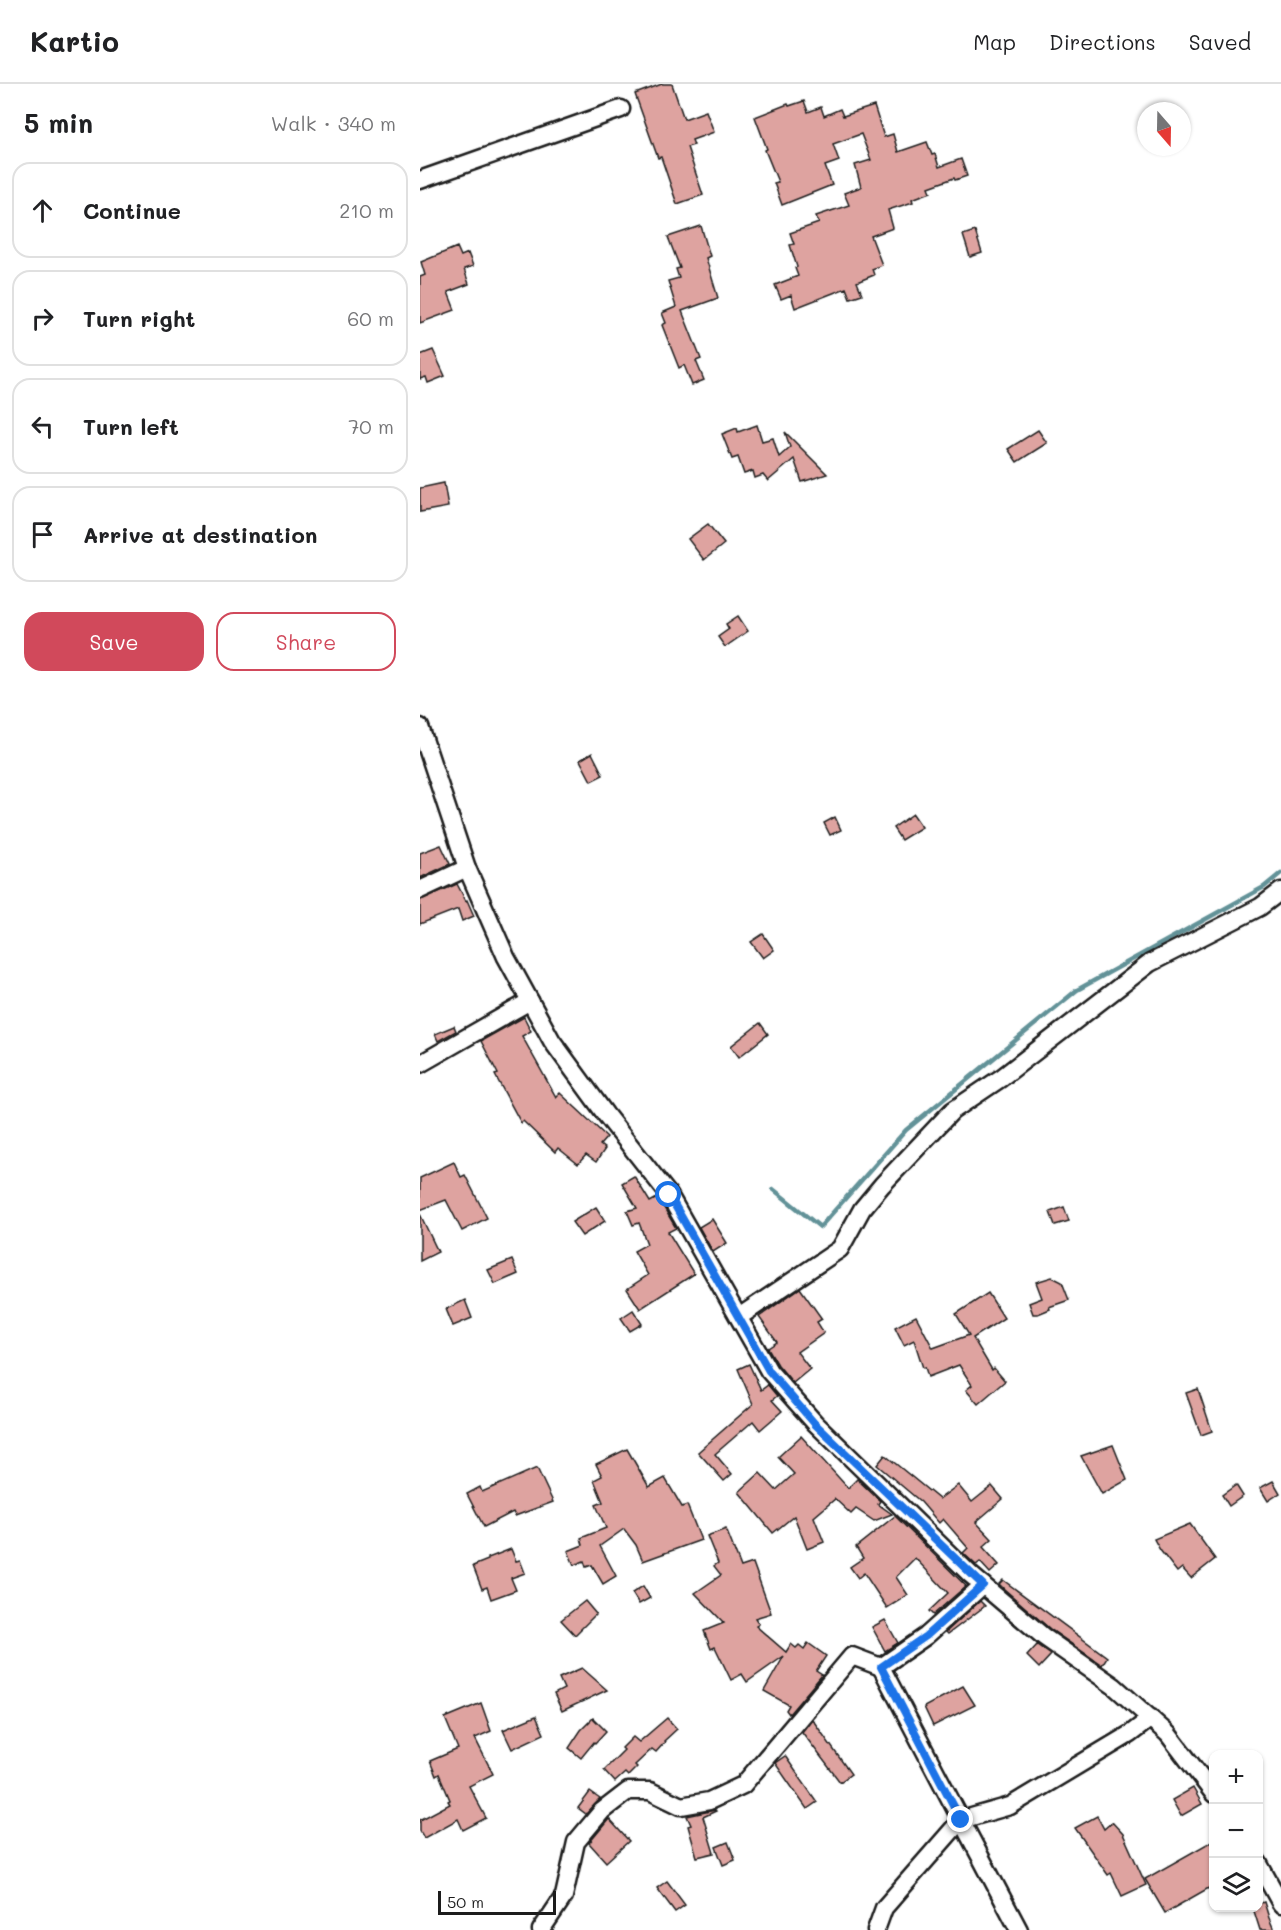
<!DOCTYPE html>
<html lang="en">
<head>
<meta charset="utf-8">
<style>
  :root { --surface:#fff; --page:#f2f2f2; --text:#202124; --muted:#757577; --line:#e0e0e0; --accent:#d1495b }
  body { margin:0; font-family:Mali,sans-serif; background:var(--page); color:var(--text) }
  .controls { position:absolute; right:18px; bottom:18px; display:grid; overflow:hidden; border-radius:12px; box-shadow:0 2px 4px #0004 }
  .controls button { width:54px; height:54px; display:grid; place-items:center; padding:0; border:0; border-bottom:2px solid var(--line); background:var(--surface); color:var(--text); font:30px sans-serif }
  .compass { position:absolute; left:717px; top:18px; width:54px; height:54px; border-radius:50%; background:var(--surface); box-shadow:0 2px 4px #0004; rotate:160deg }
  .scale { position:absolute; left:18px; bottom:15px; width:118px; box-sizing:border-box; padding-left:6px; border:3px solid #1c1c1c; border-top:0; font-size:16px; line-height:21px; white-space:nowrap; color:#1c1c1c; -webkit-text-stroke:4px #fff; paint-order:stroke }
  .stop { position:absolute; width:18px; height:18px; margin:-14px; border:4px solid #1a73e8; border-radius:50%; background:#fff }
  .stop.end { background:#1a73e8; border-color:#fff; box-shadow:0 2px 6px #0008 }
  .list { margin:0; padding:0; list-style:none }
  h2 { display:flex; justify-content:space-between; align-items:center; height:78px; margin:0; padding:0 24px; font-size:26px }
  h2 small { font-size:20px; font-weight:400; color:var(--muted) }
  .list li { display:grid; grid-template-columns:39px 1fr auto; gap:18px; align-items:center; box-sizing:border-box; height:96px; margin:0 12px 12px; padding:0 12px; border:2px solid var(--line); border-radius:18px }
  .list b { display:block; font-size:22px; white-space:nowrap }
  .list em { font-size:20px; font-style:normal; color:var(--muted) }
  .actions { display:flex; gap:12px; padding:18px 24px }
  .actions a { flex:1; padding:14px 0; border:2px solid var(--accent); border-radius:18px; text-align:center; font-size:21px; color:var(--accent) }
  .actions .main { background:var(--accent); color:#fff }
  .icon { flex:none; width:33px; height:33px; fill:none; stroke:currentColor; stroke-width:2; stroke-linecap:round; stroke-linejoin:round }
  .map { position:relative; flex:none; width:861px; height:1846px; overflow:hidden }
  header { display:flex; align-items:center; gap:36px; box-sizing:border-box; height:84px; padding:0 30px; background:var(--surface); border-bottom:2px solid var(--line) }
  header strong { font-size:28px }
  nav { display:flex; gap:33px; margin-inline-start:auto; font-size:21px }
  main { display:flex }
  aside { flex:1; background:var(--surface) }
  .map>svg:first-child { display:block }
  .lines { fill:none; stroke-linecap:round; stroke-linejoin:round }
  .stream { stroke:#629298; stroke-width:4.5 }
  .building { fill:#dea3a0; stroke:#1c1c1c; stroke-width:1.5 }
  .minor-casing { stroke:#1c1c1c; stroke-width:21 }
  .minor { stroke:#fff; stroke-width:16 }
  .route { stroke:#1a73e8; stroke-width:8 }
</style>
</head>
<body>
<header>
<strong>Kartio</strong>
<nav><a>Map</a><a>Directions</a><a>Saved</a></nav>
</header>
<main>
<aside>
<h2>5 min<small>Walk · 340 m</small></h2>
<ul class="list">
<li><svg class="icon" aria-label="ahead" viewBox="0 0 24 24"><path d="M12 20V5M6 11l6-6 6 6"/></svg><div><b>Continue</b></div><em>210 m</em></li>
<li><svg class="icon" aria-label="right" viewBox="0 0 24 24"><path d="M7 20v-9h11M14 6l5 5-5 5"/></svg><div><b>Turn right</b></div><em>60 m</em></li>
<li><svg class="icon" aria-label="left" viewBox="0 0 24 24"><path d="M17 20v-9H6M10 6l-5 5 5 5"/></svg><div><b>Turn left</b></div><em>70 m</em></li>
<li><svg class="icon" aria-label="arrive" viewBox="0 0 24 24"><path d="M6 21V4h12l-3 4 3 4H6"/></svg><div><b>Arrive at destination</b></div></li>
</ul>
<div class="actions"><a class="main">Save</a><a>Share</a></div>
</aside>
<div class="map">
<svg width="861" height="1846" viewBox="0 0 861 1846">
  <rect width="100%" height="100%" fill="#fff"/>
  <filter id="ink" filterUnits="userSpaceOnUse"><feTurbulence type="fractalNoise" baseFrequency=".0167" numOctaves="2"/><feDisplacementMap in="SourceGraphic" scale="12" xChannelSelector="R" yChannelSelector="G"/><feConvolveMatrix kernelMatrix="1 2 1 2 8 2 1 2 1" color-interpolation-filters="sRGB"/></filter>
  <g filter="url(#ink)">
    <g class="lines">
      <polyline class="stream" points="353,1105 400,1143 486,1046 657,906 844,803 861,789"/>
    </g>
    <g class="building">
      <polygon points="242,0 252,0 264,35 286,27 294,48 272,56 274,61 267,63 283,111 257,120 241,73 238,74 215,10"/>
      <polygon points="384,17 388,28 401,23 404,32 420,25 423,32 454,22 464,53 473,50 478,68 507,58 512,71 515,70 519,83 541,75 547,92 535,96 534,94 509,103 511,108 492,115 493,118 468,126 473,144 451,152 462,181 452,185 454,191 437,198 442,210 430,214 426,204 375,224 371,211 361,215 355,201 378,192 375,184 377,183 370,161 374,160 370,149 399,139 396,132 429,121 424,109 441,103 435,81 451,76 441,50 413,60 419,77 405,82 412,101 362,121 354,99 358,98 345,66 347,65 335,33 368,20 369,22"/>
      <polygon points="281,142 290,172 286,174 298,214 262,227 281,275 276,277 284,296 272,301 264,281 259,284 242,241 246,239 242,229 256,223 248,197 259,194 256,185 260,184 248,153"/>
      <polygon points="555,147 562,169 550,173 543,151"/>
      <polygon points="37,163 41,172 48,169 53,182 44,185 49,200 28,208 35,226 0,239 0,193 5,191 1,178"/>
      <polygon points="13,266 25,292 8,299 6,293 0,295 0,271"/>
      <polygon points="337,341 342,357 353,354 359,373 370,363 365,348 407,390 382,398 374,375 348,397 343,391 335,394 333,387 324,390 318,373 312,375 302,350 317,344 318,348"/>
      <polygon points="618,346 627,359 597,378 588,365"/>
      <polygon points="24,399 28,423 0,428 0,404"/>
      <polygon points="288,440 304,460 284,476 268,455"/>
      <polygon points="318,532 328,547 305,563 298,553 309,545 306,540"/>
      <polygon points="172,669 183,691 171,697 160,676"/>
      <polygon points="493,730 502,743 481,756 473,744"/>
      <polygon points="415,733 421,746 410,751 404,739"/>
      <polygon points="21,761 30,780 0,794 0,769"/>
      <polygon points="37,800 46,817 47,816 54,832 42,837 38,825 0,840 0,816"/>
      <polygon points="343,850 354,866 343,874 331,858"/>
      <polygon points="104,933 111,947 102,952 136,1013 140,1009 187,1053 180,1061 185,1065 176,1078 166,1071 158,1080 138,1064 135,1068 103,1037 101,1039 75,991 78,990 61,957"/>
      <polygon points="340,939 348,950 319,973 311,962"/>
      <polygon points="34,942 36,947 18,957 15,950"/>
      <polygon points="34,1078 41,1093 45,1091 67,1134 42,1147 26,1116 0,1126 0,1094"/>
      <polygon points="214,1092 230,1118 237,1114 243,1122 256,1144 248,1148 274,1190 220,1225 207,1205 228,1191 214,1167 227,1160 219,1139 213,1141 207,1127 217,1124 202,1099"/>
      <polygon points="176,1123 185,1137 162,1152 152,1138"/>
      <polygon points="644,1123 649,1137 635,1141 630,1128"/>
      <polygon points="0,1130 18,1168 0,1177"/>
      <polygon points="292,1135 307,1159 293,1168 279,1143"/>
      <polygon points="92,1176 98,1190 75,1200 68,1186"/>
      <polygon points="632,1193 642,1198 649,1216 629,1223 630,1225 618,1230 613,1230 609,1219 622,1214 616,1198"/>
      <polygon points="380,1204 402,1235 397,1238 404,1249 377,1268 390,1285 373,1299 358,1281 348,1264 357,1258 339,1233"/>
      <polygon points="568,1209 584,1234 553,1254 572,1286 574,1284 585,1297 558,1320 546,1306 552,1301 539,1281 508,1293 505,1283 503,1284 494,1256 484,1261 475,1243 496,1232 513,1264 549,1251 536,1230"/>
      <polygon points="45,1216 52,1234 33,1242 26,1225"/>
      <polygon points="213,1226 222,1240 210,1247 201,1234"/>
      <polygon points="329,1280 341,1306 348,1301 357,1312 352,1316 362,1327 340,1346 333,1337 295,1370 312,1390 304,1397 278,1368 333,1320 318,1285"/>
      <polygon points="778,1305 792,1347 781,1351 766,1309"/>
      <polygon points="381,1352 428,1404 437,1395 460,1417 458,1420 472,1430 454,1437 436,1425 431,1430 415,1415 394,1433 404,1458 387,1465 374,1432 353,1449 319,1408 340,1389 356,1406 374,1390 358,1373"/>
      <polygon points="693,1361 707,1396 682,1410 661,1372"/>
      <polygon points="207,1365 229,1403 245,1394 262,1423 267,1421 281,1456 223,1477 216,1461 204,1445 180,1462 196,1492 183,1500 172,1481 166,1483 164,1477 154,1481 148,1467 163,1461 161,1454 186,1444 176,1421 183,1418 174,1396 182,1392 176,1380"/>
      <polygon points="465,1371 519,1415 538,1401 552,1418 572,1402 583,1415 556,1438 572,1455 563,1463 579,1481 570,1489 560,1478 556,1481 543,1469 548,1464 523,1435 519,1439 501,1418 457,1381"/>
      <polygon points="117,1384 133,1418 95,1432 93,1428 64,1443 47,1410 60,1403 62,1408"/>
      <polygon points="853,1397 860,1409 848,1417 840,1404"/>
      <polygon points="816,1401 823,1412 809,1422 802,1411"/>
      <polygon points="475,1432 546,1502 513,1531 509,1527 528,1509 495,1474 476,1493 488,1511 467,1524 444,1489 438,1494 430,1483 443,1474 436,1463"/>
      <polygon points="770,1440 795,1475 771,1494 762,1484 757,1488 740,1466 734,1455"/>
      <polygon points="306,1445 321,1483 333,1479 351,1529 335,1534 339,1540 336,1542 366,1568 371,1560 376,1564 379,1561 384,1565 388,1559 406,1572 396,1587 402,1591 369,1630 366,1626 369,1621 344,1607 364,1572 327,1598 322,1590 311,1596 295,1563 291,1565 284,1547 304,1539 275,1509 301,1491 294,1482 298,1479 287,1452"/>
      <polygon points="91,1465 96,1477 100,1476 105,1489 91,1494 96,1506 71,1515 67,1503 62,1505 53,1482 68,1476 68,1474"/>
      <polygon points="583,1496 687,1573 682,1581 630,1545 584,1505 579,1500"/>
      <polygon points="223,1502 230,1514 219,1520 212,1509"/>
      <polygon points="165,1517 176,1530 155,1551 141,1536"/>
      <polygon points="560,1517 565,1522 528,1550 526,1548"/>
      <polygon points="465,1536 478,1559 465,1567 452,1543"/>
      <polygon points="617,1561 631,1571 619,1584 607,1572"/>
      <polygon points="162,1584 187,1606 142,1627 134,1610 144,1605 139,1594"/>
      <polygon points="543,1602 555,1621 513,1642 504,1623"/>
      <polygon points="61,1619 71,1647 55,1654 73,1690 49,1702 66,1734 43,1746 38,1735 4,1754 0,1747 0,1736 30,1720 28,1717 30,1716 19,1690 16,1692 10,1677 38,1665 25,1634"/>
      <polygon points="116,1632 124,1650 92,1665 83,1646"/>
      <polygon points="173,1634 186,1647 175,1659 174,1658 161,1674 149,1664 161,1646"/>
      <polygon points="247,1634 257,1645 244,1657 245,1658 236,1668 232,1665 215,1681 217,1683 208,1692 205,1689 195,1698 184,1686 204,1666 202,1664 213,1653 219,1658"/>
      <polygon points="392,1635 431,1690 420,1698 382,1648"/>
      <polygon points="365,1672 397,1718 387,1725 355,1679"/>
      <polygon points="773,1704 782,1720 761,1732 752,1716"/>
      <polygon points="170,1708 180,1715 166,1730 158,1724"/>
      <polygon points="295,1726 296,1727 283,1733 294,1769 277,1773 268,1742 271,1741 267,1732"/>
      <polygon points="677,1732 684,1745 692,1738 703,1750 726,1801 702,1812 691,1789 688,1791 655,1744"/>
      <polygon points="189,1735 209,1757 186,1778 169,1759"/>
      <polygon points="794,1756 794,1801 745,1829 725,1795"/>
      <polygon points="308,1758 315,1776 303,1781 296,1763"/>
      <polygon points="247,1797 265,1821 255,1828 237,1804"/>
      <polygon points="844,1818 849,1834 854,1846 840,1846 833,1824 838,1824 838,1820"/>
    </g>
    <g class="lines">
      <g class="minor-casing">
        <g id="minor">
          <polyline points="0,96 201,25"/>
          <polyline points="0,643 47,784 86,873 132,957 186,1031 249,1111 349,1287 395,1339 551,1491 624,1553 694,1602 748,1650 794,1710"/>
          <polyline points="0,806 47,784"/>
          <polyline points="0,980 110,917"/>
          <polyline points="319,1233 420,1165 442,1125 462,1101 532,1027 581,994 730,879 840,823 861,807"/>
          <polyline points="461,1583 541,1736 590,1722 710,1650 731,1634"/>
          <polyline points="838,1778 861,1820"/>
          <polyline points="121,1846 144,1812 156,1758 182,1727 208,1707 230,1707 261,1722 289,1717 323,1701 432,1572 461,1583 506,1552 563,1501"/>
          <polyline points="456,1846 464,1824 541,1736 599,1846"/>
        </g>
      </g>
      <use href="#minor" class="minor"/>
    </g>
  </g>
  <g class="lines" filter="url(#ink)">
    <polyline class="route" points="249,1111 349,1287 395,1340 563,1501 506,1552 461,1583 541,1736"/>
  </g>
</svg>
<div class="controls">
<button>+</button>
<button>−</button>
<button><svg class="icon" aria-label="layers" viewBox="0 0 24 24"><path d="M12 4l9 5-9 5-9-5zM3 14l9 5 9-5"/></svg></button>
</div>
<svg class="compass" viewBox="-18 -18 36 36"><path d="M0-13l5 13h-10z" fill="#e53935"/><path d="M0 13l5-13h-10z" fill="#757577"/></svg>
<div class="scale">50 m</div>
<div class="stop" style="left:249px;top:1111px"></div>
<div class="stop end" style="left:541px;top:1736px"></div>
</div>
</main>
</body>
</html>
